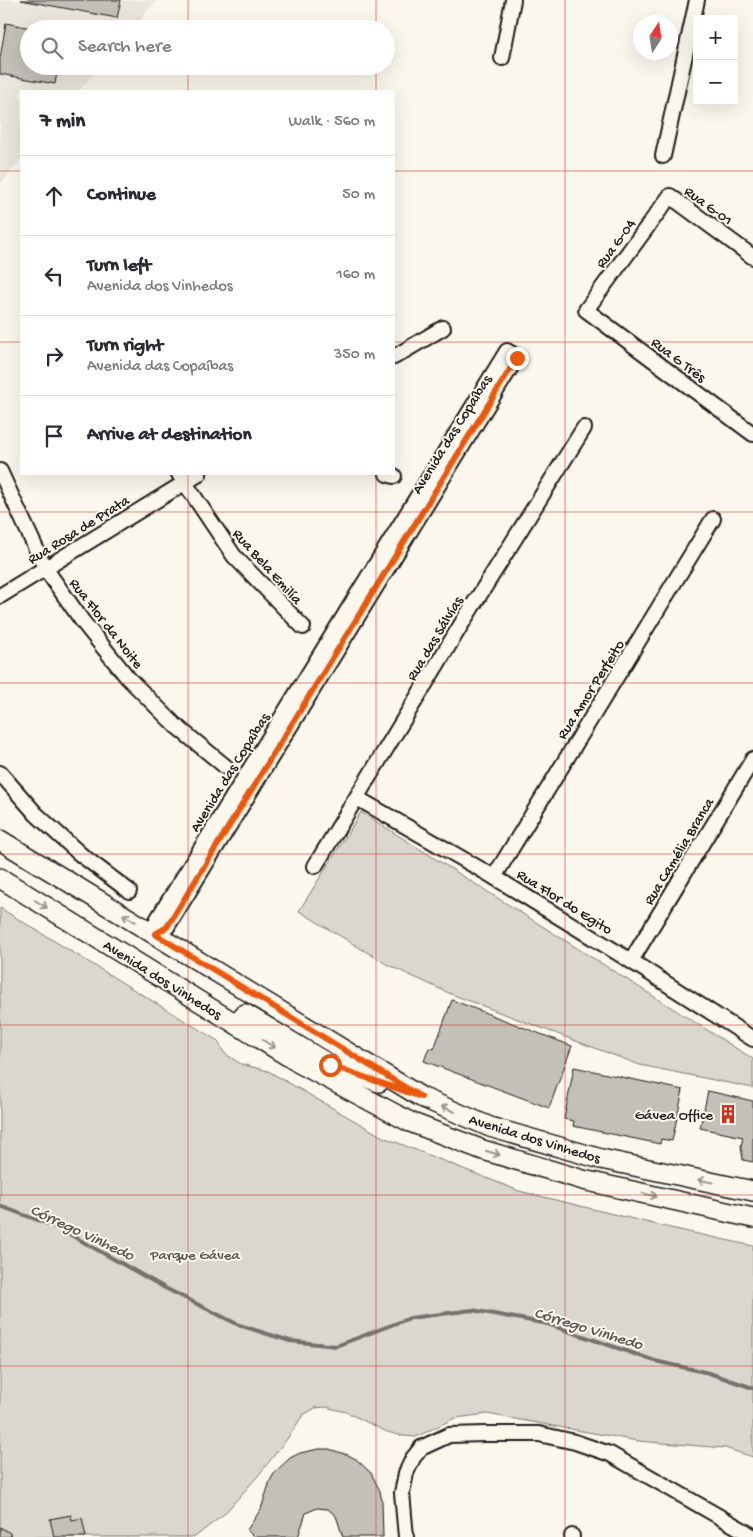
<!DOCTYPE html>
<html lang="en">
<head>
<meta charset="utf-8">
<style>
  :root { --surface:#fff; --page:#f7f7f7; --text:#2b2b33; --muted:#7c7c81; --line:#e1e1e2 }
  body { margin:0; font-family:"Gochi Hand",sans-serif; background:var(--page); color:var(--text) }
  .controls { position:absolute; right:15px; top:15px; display:grid; overflow:hidden; border-radius:0px; box-shadow:0 5px 20px #0002 }
  .controls button { width:45px; height:45px; display:grid; place-items:center; padding:0; border:0; border-bottom:1px solid var(--line); background:var(--surface); color:var(--text); font:25px sans-serif }
  .compass { position:absolute; left:633px; top:15px; width:45px; height:45px; border-radius:50%; background:var(--surface); box-shadow:0 5px 20px #0002; rotate:12deg }
  .stop { position:absolute; width:15px; height:15px; margin:-11px; border:4px solid #ea580c; border-radius:50%; background:#fff }
  .stop.end { background:#ea580c; border-color:#fff; box-shadow:0 1px 5px #0008 }
  .list { margin:0; padding:0; list-style:none }
  h2 { display:flex; justify-content:space-between; align-items:center; height:65px; margin:0; padding:0 20px; font-size:21px }
  h2 small { font-size:16px; font-weight:400; color:var(--muted) }
  .list li { display:grid; grid-template-columns:32px 1fr auto; gap:15px; align-items:center; box-sizing:border-box; height:80px; padding:0 20px; border-top:1px solid var(--line) }
  .list b { display:block; font-size:19px; white-space:nowrap }
  .list p { margin:0; font-size:16px; white-space:nowrap; color:var(--muted) }
  .list em { font-size:16px; font-style:normal; color:var(--muted) }
  .icon { flex:none; width:28px; height:28px; fill:none; stroke:currentColor; stroke-width:2; stroke-linecap:round; stroke-linejoin:round }
  .map { position:relative; flex:none; width:753px; height:1537px; overflow:hidden }
  .search { position:absolute; background:var(--surface); box-shadow:0 5px 20px #0002; left:20px; top:20px; width:375px; height:55px; display:flex; align-items:center; gap:12px; box-sizing:border-box; padding:0 18px; border-radius:28px; color:var(--muted); font-size:19px }
  .panel { position:absolute; background:var(--surface); box-shadow:0 5px 20px #0002; left:20px; top:90px; width:375px; height:385px; border-radius:0px }
  .map>svg:first-child { display:block }
  .built { fill:#eae6dc }
  .green { fill:#dad7ce; stroke:#7b7a75 }
  .lines { fill:none; stroke-linecap:round; stroke-linejoin:round }
  .stream { stroke:#74726e; stroke-width:4 }
  .building { fill:#c3c0b8; stroke:#1c1c1c }
  .minor-casing { stroke:#1c1c1c; stroke-width:18 }
  .secondary-casing { stroke:#1c1c1c; stroke-width:22 }
  .minor { stroke:#fbf7ec; stroke-width:14 }
  .secondary { stroke:#fbf7ec; stroke-width:19 }
  .oneway { stroke:#97948e }
  .route { stroke:#ea580c; stroke-width:6 }
  .grid { fill:none; stroke:#c8321e; stroke-width:1; stroke-opacity:0.55 }
  .labels { text-anchor:middle; stroke-width:4; stroke-linejoin:round; paint-order:stroke }
  .street-label { font-size:15px; fill:#1c1c1c; stroke:#fbf7ec }
  .poi-label { font-size:15px; fill:#1c1c1c; stroke:#fbf7ec; text-anchor:end }
  .park-label { font-size:15px; fill:#555451; stroke:#fbf7ec }
  .water-label { font-size:16px; font-style:italic; fill:#575653; stroke:#fbf7ec }
</style>
</head>
<body>
<div class="map">
<svg width="753" height="1537" viewBox="0 0 753 1537">
  <rect width="100%" height="100%" fill="#fbf7ec"/>
  <filter id="ink" filterUnits="userSpaceOnUse"><feTurbulence type="fractalNoise" baseFrequency=".02" numOctaves="2"/><feDisplacementMap in="SourceGraphic" scale="10" xChannelSelector="R" yChannelSelector="G"/><feConvolveMatrix kernelMatrix="1 2 1 2 8 2 1 2 1" color-interpolation-filters="sRGB"/></filter>
  <g filter="url(#ink)">
    <polygon class="built" points="0,0 157,0 132,29 29,29 29,66 100,66 79,91 21,91 21,159 0,185"/>
    <g class="green">
      <polygon points="361,812 753,1059 753,1088 640,1065 451,994 388,965 299,911"/>
      <polygon points="0,908 218,1041 224,1053 241,1064 268,1071 383,1137 519,1191 666,1227 753,1246 753,1457 725,1448 638,1441 487,1414 455,1418 416,1437 403,1436 387,1432 346,1412 326,1407 315,1408 303,1415 287,1439 257,1477 224,1514 195,1537 0,1537"/>
    </g>
    <g class="lines">
      <polyline class="stream" points="0,1206 48,1224 71,1235 165,1288 239,1325 290,1341 336,1346 410,1318 472,1310 548,1324 655,1361 709,1373 753,1388"/>
    </g>
    <g class="building">
      <polygon points="21,0 121,0 117,18"/>
      <polygon points="6,23 36,29 29,29 29,66 58,66 55,84 0,74 0,58"/>
      <polygon points="452,1000 572,1046 549,1108 424,1061 429,1048 434,1049"/>
      <polygon points="574,1067 683,1090 672,1141 661,1139 660,1144 573,1126 574,1121 564,1119"/>
      <polygon points="708,1091 753,1101 753,1162 743,1160 741,1146 743,1137 700,1128"/>
      <polygon points="319,1449 329,1449 348,1455 356,1459 371,1473 380,1491 382,1501 383,1537 343,1537 336,1516 328,1509 317,1508 306,1513 298,1537 254,1537 247,1530 261,1509 270,1481 275,1472 290,1458 300,1453"/>
      <polygon points="71,1515 72,1520 82,1518 86,1537 54,1537 50,1519"/>
      <polygon points="0,1527 10,1533 11,1537 0,1537"/>
    </g>
    <g class="lines">
      <g class="minor-casing">
        <g id="minor">
          <polyline points="502,58 513,0"/>
          <polyline points="663,156 697,0"/>
          <polyline points="753,257 670,196 586,310 753,434"/>
          <polygon points="507,351 517,357 167,927 155,934 157,920"/>
          <polyline points="394,357 443,328"/>
          <polyline points="0,471 45,568 83,622 128,678 175,725 226,767"/>
          <polyline points="179,474 234,556 303,627"/>
          <polyline points="387,474 394,476"/>
          <polyline points="0,596 199,474"/>
          <polyline points="0,773 36,814 80,854 129,891"/>
          <polyline points="357,798 494,877 631,961 753,1039"/>
          <polyline points="315,866 467,615 584,428"/>
          <polyline points="494,877 713,519"/>
          <polyline points="631,961 753,759"/>
          <polyline points="572,1536 572,1537"/>
          <polyline points="406,1537 402,1493 406,1473 413,1458 421,1448 449,1435 485,1434 539,1434 575,1442 610,1454 753,1536"/>
        </g>
      </g>
      <g class="secondary-casing">
        <g id="secondary">
          <polyline points="0,840 421,1097 490,1127 601,1159 753,1191"/>
          <polyline points="0,878 299,1063 410,1122 483,1150 583,1180 753,1218"/>
          <polyline points="238,1025 245,1014 330,1065 379,1082"/>
        </g>
      </g>
      <use href="#minor" class="minor"/>
      <use href="#secondary" class="secondary"/>
    </g>
    <defs><path id="oneway-shaft" d="M-6 0H5M1.5-3L5.5 0L1.5 3" fill="none" stroke-width="1.6" stroke-linecap="round" stroke-linejoin="round" transform="scale(1.25)"/></defs>
    <g class="oneway">
      <use href="#oneway-shaft" transform="translate(41 904) rotate(32)"/>
      <use href="#oneway-shaft" transform="translate(129 918) rotate(-149)"/>
      <use href="#oneway-shaft" transform="translate(269 1044) rotate(32)"/>
      <use href="#oneway-shaft" transform="translate(448 1109) rotate(-157)"/>
      <use href="#oneway-shaft" transform="translate(493 1153) rotate(17)"/>
      <use href="#oneway-shaft" transform="translate(705 1181) rotate(-168)"/>
      <use href="#oneway-shaft" transform="translate(650 1195) rotate(13)"/>
    </g>
  </g>
  <g class="lines" filter="url(#ink)">
    <polyline class="route" points="330,1065 421,1097 155,934 167,927 517,358"/>
  </g>
  <path class="grid" d="M 188,0 L 188,29M 376,0 L 376,29M 565,0 L 565,1537M 188,66 L 188,91M 376,66 L 376,91M 0,171 L 21,171M 394,171 L 753,171M 0,342 L 21,342M 394,342 L 753,342M 188,474 L 188,1537M 376,474 L 376,1537M 0,512 L 753,512M 0,683 L 753,683M 0,854 L 753,854M 0,1025 L 753,1025M 0,1195 L 753,1195M 0,1366 L 753,1366"/>
  <defs>
    <g id="building-bare" transform="scale(1.5)"><path d="M-4-6H4V6H1V3H-1V6H-4ZM-2.5-4.3h1.7v1.8h-1.7ZM.8-4.3h1.7v1.8H.8ZM-2.5-1h1.7V.8h-1.7ZM.8-1h1.7V.8H.8Z" fill="#c8321e" stroke="#fbf7ec" stroke-width="2.5" paint-order="stroke"/></g>
  </defs>
  <g fill-rule="evenodd">
    <use href="#building-bare" x="728" y="1114"/>
  </g>
  <g class="labels">
    <g class="street-label">
      <text transform="translate(709 205) rotate(36)" y="5">Rua G-01</text>
      <text transform="translate(615 243) rotate(-54)" y="5">Rua G-04</text>
      <text transform="translate(679 359) rotate(37)" y="5">Rua G Três</text>
      <text transform="translate(451 434) rotate(-58)" y="5">Avenida das Copaíbas</text>
      <text transform="translate(78 529) rotate(-32)" y="5">Rua Rosa de Prata</text>
      <text transform="translate(268 566) rotate(48)" y="5">Rua Bela Emilía</text>
      <text transform="translate(107 623) rotate(52)" y="5">Rua Flor da Noite</text>
      <text transform="translate(434 638) rotate(-59)" y="5">Rua das Sálvías</text>
      <text transform="translate(590 689) rotate(-58)" y="5">Rua Amor Perfeito</text>
      <text transform="translate(229 772) rotate(-58)" y="5">Avenida das Copaíbas</text>
      <text transform="translate(678 851) rotate(-59)" y="5">Rua Camélia Branca</text>
      <text transform="translate(565 901) rotate(32)" y="5">Rua Flor do Egito</text>
      <text transform="translate(163 979) rotate(32)" y="5">Avenida dos Vinhedos</text>
      <text transform="translate(535 1138) rotate(17)" y="5">Avenida dos Vinhedos</text>
    </g>
    <g class="poi-label">
      <text x="713" y="1119">Gávea Office</text>
    </g>
    <g class="park-label">
      <text x="195" y="1259">Parque Gávea</text>
    </g>
    <g class="water-label">
      <text transform="translate(83 1231) rotate(25)" y="6">Córrego Vinhedo</text>
      <text transform="translate(589 1327) rotate(17)" y="6">Córrego Vinhedo</text>
    </g>
  </g>
</svg>
<div class="controls">
<button>+</button>
<button>−</button>
</div>
<svg class="compass" viewBox="-18 -18 36 36"><path d="M0-13l5 13h-10z" fill="#e53935"/><path d="M0 13l5-13h-10z" fill="#7c7c81"/></svg>
<div class="stop" style="left:330px;top:1065px"></div>
<div class="stop end" style="left:517px;top:358px"></div>
<div class="search"><svg class="icon" aria-label="search" viewBox="0 0 24 24"><circle cx="10" cy="10" r="6"/><path d="M15 15l6 6"/></svg>Search here</div>
<section class="panel">
<h2>7 min<small>Walk · 560 m</small></h2>
<ul class="list">
<li><svg class="icon" aria-label="ahead" viewBox="0 0 24 24"><path d="M12 20V5M6 11l6-6 6 6"/></svg><div><b>Continue</b></div><em>50 m</em></li>
<li><svg class="icon" aria-label="left" viewBox="0 0 24 24"><path d="M17 20v-9H6M10 6l-5 5 5 5"/></svg><div><b>Turn left</b><p>Avenida dos Vinhedos</p></div><em>160 m</em></li>
<li><svg class="icon" aria-label="right" viewBox="0 0 24 24"><path d="M7 20v-9h11M14 6l5 5-5 5"/></svg><div><b>Turn right</b><p>Avenida das Copaíbas</p></div><em>350 m</em></li>
<li><svg class="icon" aria-label="arrive" viewBox="0 0 24 24"><path d="M6 21V4h12l-3 4 3 4H6"/></svg><div><b>Arrive at destination</b></div></li>
</ul>
</section>
</div>
</body>
</html>
